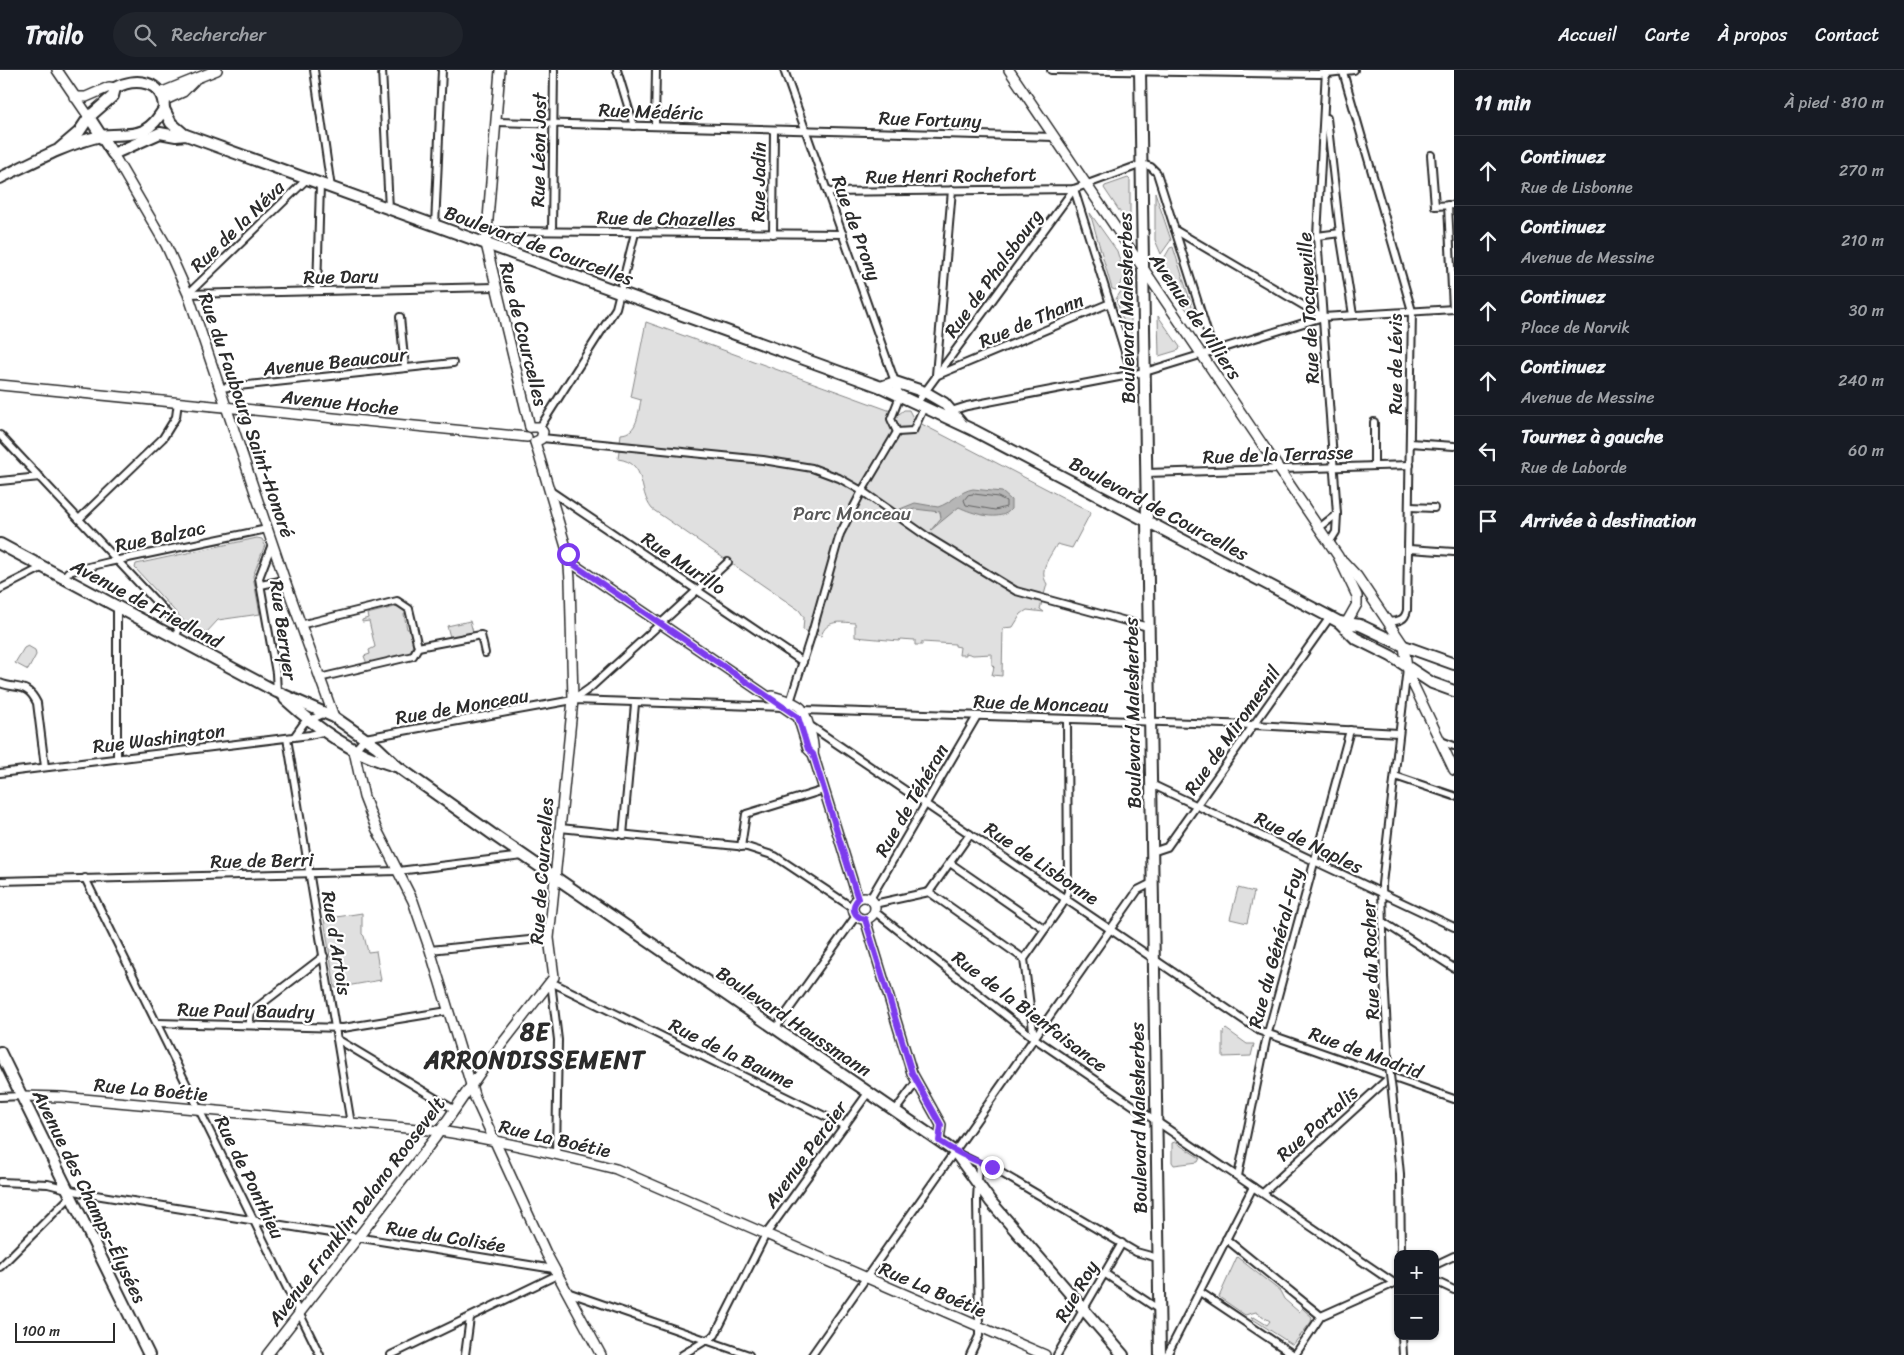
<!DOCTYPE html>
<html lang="fr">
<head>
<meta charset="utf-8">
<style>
  :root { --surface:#171b24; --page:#20242c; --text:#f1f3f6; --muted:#9ea1a6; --line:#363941 }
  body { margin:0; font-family:Sriracha,sans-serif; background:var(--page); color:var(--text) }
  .controls { position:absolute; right:15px; bottom:15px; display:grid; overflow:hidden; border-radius:10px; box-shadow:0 1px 4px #0004 }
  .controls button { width:45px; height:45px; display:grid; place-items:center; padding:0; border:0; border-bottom:1px solid var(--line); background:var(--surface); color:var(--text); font:25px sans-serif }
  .scale { position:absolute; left:15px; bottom:12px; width:100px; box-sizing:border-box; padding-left:5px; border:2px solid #2b2b2b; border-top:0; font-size:14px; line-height:18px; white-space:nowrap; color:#2b2b2b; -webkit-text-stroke:4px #fff; paint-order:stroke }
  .stop { position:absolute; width:15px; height:15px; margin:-11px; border:4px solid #7c3aed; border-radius:50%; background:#fff }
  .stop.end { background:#7c3aed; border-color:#fff; box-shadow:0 1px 5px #0008 }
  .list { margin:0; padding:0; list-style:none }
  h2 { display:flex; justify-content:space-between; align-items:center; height:65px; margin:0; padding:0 20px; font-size:21px }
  h2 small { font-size:16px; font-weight:400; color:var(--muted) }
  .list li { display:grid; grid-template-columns:32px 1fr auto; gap:15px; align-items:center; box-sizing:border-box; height:70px; padding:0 20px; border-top:1px solid var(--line) }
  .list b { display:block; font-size:19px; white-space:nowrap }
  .list p { margin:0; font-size:16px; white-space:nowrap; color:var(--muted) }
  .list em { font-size:16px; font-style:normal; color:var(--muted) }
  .icon { flex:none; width:28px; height:28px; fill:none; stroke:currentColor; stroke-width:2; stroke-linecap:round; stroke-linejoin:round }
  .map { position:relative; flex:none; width:1454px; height:1285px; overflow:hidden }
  header { display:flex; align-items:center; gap:30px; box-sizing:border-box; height:70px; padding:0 25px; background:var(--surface); border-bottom:1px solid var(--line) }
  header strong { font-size:24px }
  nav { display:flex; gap:28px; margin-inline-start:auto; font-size:18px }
  .search { width:350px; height:45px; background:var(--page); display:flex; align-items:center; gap:12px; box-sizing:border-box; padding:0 18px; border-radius:28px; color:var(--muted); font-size:19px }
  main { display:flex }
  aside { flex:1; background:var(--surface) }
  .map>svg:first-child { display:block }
  .green { fill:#e0e0e0; stroke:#868686 }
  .water { fill:#b6b6b6; stroke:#7e7e7e }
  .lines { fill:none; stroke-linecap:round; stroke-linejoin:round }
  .shore { stroke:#636363; stroke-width:1 }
  .street-casing { stroke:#2b2b2b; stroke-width:10 }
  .secondary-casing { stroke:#2b2b2b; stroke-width:12 }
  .primary-casing { stroke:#2b2b2b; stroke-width:14 }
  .street { stroke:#fff; stroke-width:6 }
  .secondary { stroke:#fff; stroke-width:9 }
  .primary { stroke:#fff; stroke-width:10 }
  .street-bridge-casing { stroke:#2b2b2b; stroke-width:10; stroke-linecap:butt }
  .street-bridge { stroke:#fff; stroke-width:6 }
  .route { stroke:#7c3aed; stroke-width:6 }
  .labels { text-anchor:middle; stroke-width:4.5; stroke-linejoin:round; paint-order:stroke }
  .street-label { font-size:19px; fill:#2b2b2b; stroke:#fff }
  .park-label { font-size:19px; fill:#585858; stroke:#fff }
  .district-label { font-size:24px; font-weight:bold; letter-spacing:1px; fill:#2b2b2b; stroke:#fff }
</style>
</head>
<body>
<header>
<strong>Trailo</strong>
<div class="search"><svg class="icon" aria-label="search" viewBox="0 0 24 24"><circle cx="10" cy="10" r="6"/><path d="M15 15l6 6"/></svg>Rechercher</div>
<nav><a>Accueil</a><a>Carte</a><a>À propos</a><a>Contact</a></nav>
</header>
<main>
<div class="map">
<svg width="1454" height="1285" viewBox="0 0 1454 1285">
  <rect width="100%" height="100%" fill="#fff"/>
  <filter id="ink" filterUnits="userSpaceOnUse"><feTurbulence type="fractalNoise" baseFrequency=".02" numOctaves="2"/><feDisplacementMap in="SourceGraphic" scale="10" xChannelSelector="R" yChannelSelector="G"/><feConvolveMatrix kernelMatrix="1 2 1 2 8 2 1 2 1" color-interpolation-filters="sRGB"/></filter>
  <g filter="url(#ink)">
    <g class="green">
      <polygon points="1128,108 1130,110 1130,150 1126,151 1104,118 1105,116"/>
      <polygon points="1155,122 1171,170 1161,184 1155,170"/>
      <polygon points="1090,143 1117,181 1125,207 1116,220 1112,219"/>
      <polygon points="1173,177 1197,252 1196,253 1169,215 1162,192 1170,178"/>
      <polygon points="1125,215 1129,217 1131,226 1131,274 1116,229"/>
      <polygon points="1158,246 1180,277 1179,280 1159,286"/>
      <path d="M 646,252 L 899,344 L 904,340 L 909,340 L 914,350 L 1091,442 L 1072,478 L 1057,474 C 1050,487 1038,500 1047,514 L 1040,539 L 1044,542 L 1027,540 L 1021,544 L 1013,557 L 1003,558 L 1002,606 L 992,605 L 994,597 L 992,595 L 992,584 L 973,585 L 966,583 L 966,585 L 959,585 L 960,577 L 955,576 L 955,574 L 922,572 L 922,575 L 915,575 L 915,570 L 900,569 L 899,571 L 855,567 L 855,553 C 840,552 827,549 821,566 L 803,560 L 804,547 L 799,540 L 652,439 C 637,420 648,393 618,389 L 621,364 C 638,363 638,343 641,330 L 631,327 Z"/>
      <polygon points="257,468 262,469 265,475 253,506 260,544 218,550 206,563 184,551 135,498 136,494"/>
      <polygon points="399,536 406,539 407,543 404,544 407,559 410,559 413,574 410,583 367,594 364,586 370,584 369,580 375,577 369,551 362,552 362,550 368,548 367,544"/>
      <polygon points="470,551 473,562 450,567 447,556"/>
      <polygon points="28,576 35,580 36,585 28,600 15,593 24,578"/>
      <polygon points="1238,818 1254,822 1247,853 1230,849"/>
      <polygon points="362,843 362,864 364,866 368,882 376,881 381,910 335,918 324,849"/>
      <polygon points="1226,959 1247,974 1254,974 1251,986 1223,987 1223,962"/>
      <polygon points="1175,1072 1200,1088 1198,1092 1174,1095 1172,1092 1172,1073"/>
      <polygon points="1237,1187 1280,1221 1284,1229 1299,1242 1302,1238 1312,1247 1311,1252 1293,1275 1251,1248 1254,1247 1267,1255 1270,1251 1256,1242 1245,1245 1219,1227"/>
    </g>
    <path class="water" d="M 973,419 L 1002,422 L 1011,430 L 1011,439 C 1001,453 971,443 959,437 L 931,460 L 941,448 L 940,442 L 915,439 L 905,442 L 900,439 L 915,433 L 938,437 C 951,433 960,421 973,419 Z"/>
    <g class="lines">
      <polygon class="shore" points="974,424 998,427 1006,431 1006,437 995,440 966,435 964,430 968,425"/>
      <g class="street-casing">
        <g id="street">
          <polyline points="314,0 331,118"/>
          <polyline points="382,0 389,139"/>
          <polyline points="617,0 634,56"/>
          <polyline points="784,0 900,326 891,349 897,362"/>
          <polyline points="1051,0 1319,4 1354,0"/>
          <polyline points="1326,0 1317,166 1337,444 1336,462 1329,473"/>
          <path d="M 1343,2 L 1412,241 L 1407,540 C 1405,551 1398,551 1389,552"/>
          <polyline points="1327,48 1340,163"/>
          <polyline points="496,52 1054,67"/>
          <polyline points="655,56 656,0"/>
          <polyline points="1431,85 1435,136 1454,135"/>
          <polyline points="1074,119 1132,304"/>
          <polyline points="828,122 1074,119 1142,94 1151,97 1157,103 1213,280"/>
          <polyline points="1448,135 1453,239"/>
          <polyline points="435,156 442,0"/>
          <polyline points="1175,160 1323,247"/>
          <polyline points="488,161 843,164"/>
          <polyline points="552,161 554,0"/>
          <polyline points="773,164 774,60"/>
          <polyline points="1317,166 1340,163 1353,245"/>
          <polyline points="317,221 320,114"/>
          <polyline points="188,224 495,217"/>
          <polyline points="188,224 307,109"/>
          <polyline points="400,247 405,298"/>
          <polyline points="936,305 952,120"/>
          <polyline points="938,305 1110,233"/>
          <polyline points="220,318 453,293"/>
          <polyline points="916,334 1074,119"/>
          <polyline points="948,342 967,336 1145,302 1323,247 1454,239"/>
          <polyline points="540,357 616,238 635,163"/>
          <polyline points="897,362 913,361 924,337"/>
          <polyline points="0,365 176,553 178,561 175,568"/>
          <polyline points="542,368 763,390 812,398 839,408 862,421 929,468 1016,521 1148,557"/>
          <polyline points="1410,373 1454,376"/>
          <polyline points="1374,395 1374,352"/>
          <polyline points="1146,403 1410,395"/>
          <polyline points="0,411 40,407"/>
          <polyline points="549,420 803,592"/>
          <polyline points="1410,437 1434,438"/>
          <polyline points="79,449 163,368 176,347 178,332"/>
          <polyline points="1319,458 1337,444"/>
          <polyline points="272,474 259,508 276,603 277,622"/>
          <polyline points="1409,479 1454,482"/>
          <polyline points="63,508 68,502 109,492 267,459"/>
          <polyline points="261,515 284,510"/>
          <polyline points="0,519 43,497"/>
          <polyline points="117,537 117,688"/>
          <polyline points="300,555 397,531 409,539 418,577 413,586 319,608"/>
          <polyline points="418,577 481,565 485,583"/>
          <path d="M 0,613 C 17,620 27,612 37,633 L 45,697"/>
          <polyline points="573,630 590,618 728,492"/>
          <polyline points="803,640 1254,655 1399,663"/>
          <polyline points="809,655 1260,961 1454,1029"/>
          <polyline points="294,667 304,653 325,643"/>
          <polyline points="287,668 351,1054"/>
          <polyline points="1441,671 1454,676"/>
          <polyline points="354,681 365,668 573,630 783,637 790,632 812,563 840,464 862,421 897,362"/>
          <polyline points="0,703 310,665 322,662"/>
          <polyline points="1395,706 1454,726"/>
          <polyline points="1151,714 1454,857"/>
          <polyline points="560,758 747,777 775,786 853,838"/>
          <polyline points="623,765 635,634"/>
          <polyline points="741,777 746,744 824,720"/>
          <polyline points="1152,782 1167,777 1330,547"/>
          <polyline points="950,793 1045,859"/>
          <polyline points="85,808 320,1285"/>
          <polyline points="0,811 398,801 523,786"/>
          <polyline points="929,822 970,764"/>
          <polyline points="870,829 977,646"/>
          <polyline points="874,834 929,822 1024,889 1034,968"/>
          <polyline points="874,841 1034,968 1394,1213"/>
          <polyline points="1383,852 1454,898"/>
          <polyline points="430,880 549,868"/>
          <polyline points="1024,889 1062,835 1068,822 1067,649"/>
          <polyline points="157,953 343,958 448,941"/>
          <polyline points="249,954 251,942 324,886"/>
          <polyline points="775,959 856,846"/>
          <polyline points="337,969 455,1040"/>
          <polyline points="1389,997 1384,907 1382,814 1407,598"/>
          <polyline points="1392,1021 1400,1104 1401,1184"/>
          <polyline points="0,1027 22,1026"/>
          <polyline points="895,1041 917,1011"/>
          <polyline points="957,1083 979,1094 991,1097 1136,1182 1158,1188"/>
          <polyline points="556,1084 558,970 551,912 845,1056"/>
          <polyline points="1238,1106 1266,970 1350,660"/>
          <polyline points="0,1112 48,1114 83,1123 554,1199"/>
          <polyline points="1263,1123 1391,1006"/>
          <polyline points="1226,1169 1321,1246 1295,1285"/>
          <polyline points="1435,1195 1454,1186"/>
          <polyline points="0,1197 71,1126"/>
          <polyline points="1104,1203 1158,1239"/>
          <polyline points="1435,1211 1454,1220"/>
          <polyline points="567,1222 749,1285"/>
          <polyline points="1200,1222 1294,1285"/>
          <polyline points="1321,1246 1397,1212"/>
          <polyline points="1402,1266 1403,1285"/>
          <polyline points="391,1285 557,1205"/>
          <polyline points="465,1285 470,1248"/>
          <polyline points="682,1285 715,1265 766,1164 868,1023"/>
          <polyline points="812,1285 1138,820 1152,813"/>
          <polyline points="970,1285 979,1266 979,1257 977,1129 979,1094"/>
          <polyline points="1057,1285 1122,1173"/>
          <polyline points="1167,1285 1253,1117"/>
        </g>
      </g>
      <g class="secondary-casing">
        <g id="secondary">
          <polyline points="57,0 89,47"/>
          <polyline points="500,0 486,174 530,357"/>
          <polyline points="1009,0 1338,486 1357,526 1357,534 1344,557"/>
          <polyline points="160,23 217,0"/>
          <polyline points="74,27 86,27 109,17 115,18"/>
          <polyline points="163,31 183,22 194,11"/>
          <polyline points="113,84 166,175 188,224 283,505 334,647"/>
          <polyline points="0,315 527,367"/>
          <polyline points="530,357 539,357 543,362 541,369 535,372"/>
          <polyline points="1343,491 1357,506 1404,576 1407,597 1413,614 1454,700"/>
          <polyline points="570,492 798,647 808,679 813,684"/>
          <path d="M 772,626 C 781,629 794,631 801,638 C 807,645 815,675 813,684 L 858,829"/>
          <polyline points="354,681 364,727 376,758 413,831 430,880 475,1028 546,1183 601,1285"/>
          <circle cx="864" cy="838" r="11"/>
          <polyline points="865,849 912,1003 941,1055 939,1071"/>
          <path d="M 22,1026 L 61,1027 L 440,1061 C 499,1070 557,1084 616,1099 L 1045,1285"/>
          <polyline points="267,1285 435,1068 484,997 554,907 549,868 573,630 570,510 568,484 535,372"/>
        </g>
      </g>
      <g class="primary-casing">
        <g id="primary">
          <polyline points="1140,0 1160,1285"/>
          <polyline points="164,39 171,53 185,65"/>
          <polyline points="89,47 113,84 160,63 176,66 186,65 881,317 973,360 1326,545 1339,552 1355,568 1391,586 1432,613 1454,621"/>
          <path d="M 0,108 C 33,92 65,74 101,66 C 115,63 129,67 143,61 C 153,56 158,48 164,39 C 164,10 135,7 115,18 L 113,26 L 89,47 L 79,62 L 59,79"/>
          <polyline points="881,317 895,312 925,322 944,333 961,353"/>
          <polyline points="0,474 277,622 334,647 377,677 398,697 495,766 945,1075 955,1082 991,1132 1123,1285"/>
          <polyline points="1339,552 1360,555 1404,576 1454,594"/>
          <path d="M 285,629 C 319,660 351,683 395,696"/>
          <polyline points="0,982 149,1285"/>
        </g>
      </g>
      <use href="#street" class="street"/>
      <use href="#secondary" class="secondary"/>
      <use href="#primary" class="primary"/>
      <g class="street-bridge-casing">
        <polyline id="street-bridge" points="1389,997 1392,1021"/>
      </g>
      <use href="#street-bridge" class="street-bridge"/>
    </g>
  </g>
  <g class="lines" filter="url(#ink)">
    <path class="route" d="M 568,484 L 570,492 L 798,647 L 808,679 L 813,684 L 858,829 C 850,838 854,847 865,849 L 912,1003 L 941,1055 L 939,1071 C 956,1083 973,1090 992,1097"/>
  </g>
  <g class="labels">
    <g class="street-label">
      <text transform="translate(651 41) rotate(2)" y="7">Rue Médéric</text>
      <text transform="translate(930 49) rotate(2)" y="7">Rue Fortuny</text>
      <text transform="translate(538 80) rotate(-89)" y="7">Rue Léon Jost</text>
      <text transform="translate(951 105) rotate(-1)" y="7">Rue Henri Rochefort</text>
      <text transform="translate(758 112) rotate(-89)" y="7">Rue Jadin</text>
      <text transform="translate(666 148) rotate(1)" y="7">Rue de Chazelles</text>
      <text transform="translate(237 156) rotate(-44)" y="7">Rue de la Néva</text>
      <text transform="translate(857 158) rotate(70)" y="7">Rue de Prony</text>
      <text transform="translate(539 175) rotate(20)" y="7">Boulevard de Courcelles</text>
      <text transform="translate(993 203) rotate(-54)" y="7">Rue de Phalsbourg</text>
      <text transform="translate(341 206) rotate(-1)" y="7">Rue Daru</text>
      <text transform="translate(1126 238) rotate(-91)" y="7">Boulevard Malesherbes</text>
      <text transform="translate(1308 238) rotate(-93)" y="7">Rue de Tocqueville</text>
      <text transform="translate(1196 246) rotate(56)" y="7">Avenue de Villiers</text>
      <text transform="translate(1031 250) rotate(-23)" y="7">Rue de Thann</text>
      <text transform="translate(524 264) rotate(76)" y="7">Rue de Courcelles</text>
      <text transform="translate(335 291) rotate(-6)" y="7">Avenue Beaucour</text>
      <text transform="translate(1395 294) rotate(-90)" y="7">Rue de Lévis</text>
      <text transform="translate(340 332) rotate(6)" y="7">Avenue Hoche</text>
      <text transform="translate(247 345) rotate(71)" y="7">Rue du Faubourg Saint-Honoré</text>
      <text transform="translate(1278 384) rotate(-2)" y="7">Rue de la Terrasse</text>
      <text transform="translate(1159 438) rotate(28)" y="7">Boulevard de Courcelles</text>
      <text transform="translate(160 466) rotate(-12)" y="7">Rue Balzac</text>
      <text transform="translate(684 493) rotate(34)" y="7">Rue Murillo</text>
      <text transform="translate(147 533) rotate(28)" y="7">Avenue de Friedland</text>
      <text transform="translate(284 560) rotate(82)" y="7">Rue Berryer</text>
      <text transform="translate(1041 633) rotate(2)" y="7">Rue de Monceau</text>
      <text transform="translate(462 636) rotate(-10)" y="7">Rue de Monceau</text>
      <text transform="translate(1132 643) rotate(-91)" y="7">Boulevard Malesherbes</text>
      <text transform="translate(1232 660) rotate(-55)" y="7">Rue de Miromesnil</text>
      <text transform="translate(159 668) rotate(-7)" y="7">Rue Washington</text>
      <text transform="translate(911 730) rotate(-60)" y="7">Rue de Téhéran</text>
      <text transform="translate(1309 772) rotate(26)" y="7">Rue de Naples</text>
      <text transform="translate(262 790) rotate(-1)" y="7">Rue de Berri</text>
      <text transform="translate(1042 793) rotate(34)" y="7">Rue de Lisbonne</text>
      <text transform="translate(541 801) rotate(-86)" y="7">Rue de Courcelles</text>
      <text transform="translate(337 873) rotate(81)" y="7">Rue d'Artois</text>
      <text transform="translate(1275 878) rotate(-75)" y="7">Rue du Général-Foy</text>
      <text transform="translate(1370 890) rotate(-92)" y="7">Rue du Rocher</text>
      <text transform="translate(246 940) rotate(1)" y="7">Rue Paul Baudry</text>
      <text transform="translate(1030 941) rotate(37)" y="7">Rue de la Bienfaisance</text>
      <text transform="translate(794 951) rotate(34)" y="7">Boulevard Haussmann</text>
      <text transform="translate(1366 982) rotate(20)" y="7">Rue de Madrid</text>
      <text transform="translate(732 983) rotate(26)" y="7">Rue de la Baume</text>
      <text transform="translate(151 1019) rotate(5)" y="7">Rue La Boétie</text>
      <text transform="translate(1138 1048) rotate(-91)" y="7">Boulevard Malesherbes</text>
      <text transform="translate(1317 1053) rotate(-42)" y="7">Rue Portalis</text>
      <text transform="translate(555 1068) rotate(13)" y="7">Rue La Boétie</text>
      <text transform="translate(805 1084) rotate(-54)" y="7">Avenue Percier</text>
      <text transform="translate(250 1107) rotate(64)" y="7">Rue de Ponthieu</text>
      <text transform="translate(90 1126) rotate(64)" y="7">Avenue des Champs-Élysées</text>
      <text transform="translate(356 1141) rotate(-53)" y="7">Avenue Franklin Delano Roosevelt</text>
      <text transform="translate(446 1166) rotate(9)" y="7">Rue du Colisée</text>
      <text transform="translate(933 1219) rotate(23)" y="7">Rue La Boétie</text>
      <text transform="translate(1076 1221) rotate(-60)" y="7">Rue Roy</text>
    </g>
    <g class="park-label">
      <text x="852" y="450">Parc Monceau</text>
    </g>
    <g class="district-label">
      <text x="535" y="970">8E<tspan x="535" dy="28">ARRONDISSEMENT</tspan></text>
    </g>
  </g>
</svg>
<div class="controls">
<button>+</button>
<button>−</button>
</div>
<div class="scale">100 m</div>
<div class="stop" style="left:568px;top:484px"></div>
<div class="stop end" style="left:992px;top:1097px"></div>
</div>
<aside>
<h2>11 min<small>À pied · 810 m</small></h2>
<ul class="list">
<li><svg class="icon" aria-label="ahead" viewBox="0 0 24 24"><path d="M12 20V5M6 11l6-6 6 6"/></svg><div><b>Continuez</b><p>Rue de Lisbonne</p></div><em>270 m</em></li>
<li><svg class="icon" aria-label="ahead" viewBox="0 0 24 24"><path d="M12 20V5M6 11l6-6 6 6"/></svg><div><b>Continuez</b><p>Avenue de Messine</p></div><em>210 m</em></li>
<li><svg class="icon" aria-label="ahead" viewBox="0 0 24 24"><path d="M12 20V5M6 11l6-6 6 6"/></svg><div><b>Continuez</b><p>Place de Narvik</p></div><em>30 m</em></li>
<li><svg class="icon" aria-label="ahead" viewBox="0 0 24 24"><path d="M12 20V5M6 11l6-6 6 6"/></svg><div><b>Continuez</b><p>Avenue de Messine</p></div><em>240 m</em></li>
<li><svg class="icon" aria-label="left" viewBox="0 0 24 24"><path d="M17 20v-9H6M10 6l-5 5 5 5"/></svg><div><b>Tournez à gauche</b><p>Rue de Laborde</p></div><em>60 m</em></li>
<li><svg class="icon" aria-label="arrive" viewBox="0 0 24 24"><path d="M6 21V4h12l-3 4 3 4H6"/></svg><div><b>Arrivée à destination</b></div></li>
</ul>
</aside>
</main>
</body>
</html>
